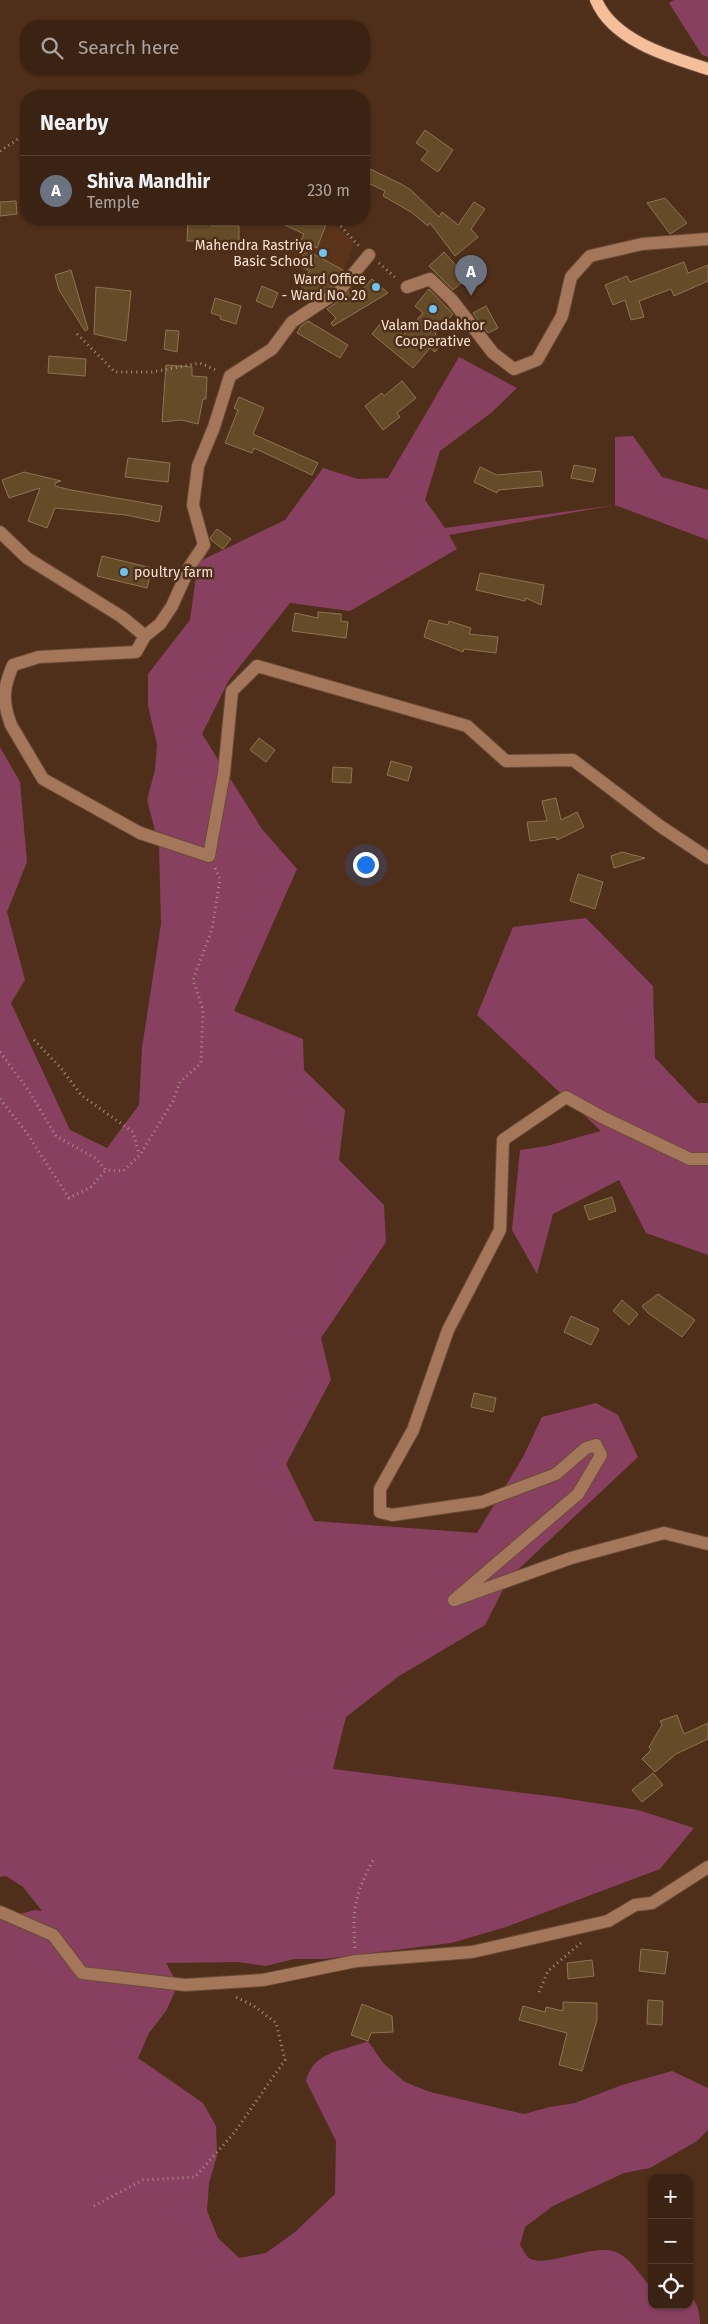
<!DOCTYPE html>
<html lang="en">
<head>
<meta charset="utf-8">
<style>
  :root { --surface:#3b2313; --page:#422b1c; --text:#f1f3f6; --muted:#aca4a0; --line:#544033; --accent:#6bc3f2 }
  body { margin:0; font-family:"Fira Sans",sans-serif; background:var(--page); color:var(--text) }
  .controls { position:absolute; right:15px; bottom:15px; display:grid; overflow:hidden; border-radius:10px; box-shadow:0 1px 4px #0004 }
  .controls button { width:45px; height:45px; display:grid; place-items:center; padding:0; border:0; border-bottom:1px solid var(--line); background:var(--surface); color:var(--text); font:25px sans-serif }
  .you { position:absolute; left:365px; top:864px; width:18px; height:18px; margin:-12px; border:4px solid #fff; border-radius:50%; background:#1a73e8; box-shadow:0 0 0 8px #1a73e833 }
  .badge { display:grid; place-items:center; width:32px; height:32px; border-radius:50%; background:var(--accent); color:#fff; font-size:16px; font-weight:700 }
  .pin { position:absolute; translate:-50% -41px; filter:drop-shadow(0 1px 2px #0008) }
  .pin::after { content:''; position:absolute; top:26px; width:18px; height:15px; background:inherit; clip-path:polygon(0 0,100% 0,50% 100%) }
  .list { margin:0; padding:0; list-style:none }
  h2 { display:flex; justify-content:space-between; align-items:center; height:65px; margin:0; padding:0 20px; font-size:21px }
  h2 small { font-size:16px; font-weight:400; color:var(--muted) }
  .list li { display:grid; grid-template-columns:32px 1fr auto; gap:15px; align-items:center; box-sizing:border-box; height:70px; padding:0 20px; border-top:1px solid var(--line) }
  .list b { display:block; font-size:19px; white-space:nowrap }
  .list p { margin:0; font-size:16px; white-space:nowrap; color:var(--muted) }
  .list em { font-size:16px; font-style:normal; color:var(--muted) }
  .icon { flex:none; width:28px; height:28px; fill:none; stroke:currentColor; stroke-width:2; stroke-linecap:round; stroke-linejoin:round }
  .map { position:relative; flex:none; width:708px; height:2324px; overflow:hidden }
  .search { position:absolute; background:var(--surface); box-shadow:0 1px 4px #0004; left:20px; top:20px; width:350px; height:55px; display:flex; align-items:center; gap:12px; box-sizing:border-box; padding:0 18px; border-radius:20px; color:var(--muted); font-size:19px }
  .panel { position:absolute; background:var(--surface); box-shadow:0 1px 4px #0004; left:20px; top:90px; width:350px; height:135px; border-radius:20px }
  .map>svg:first-child { display:block }
  .built { fill:#5a3318 }
  .green { fill:#884060 }
  .building { fill:#654b27; stroke:#8d7452 }
  .lines { fill:none; stroke-linecap:round; stroke-linejoin:round }
  .minor-casing { stroke:#6a4b37; stroke-width:14 }
  .major-casing { stroke:#6a4b37; stroke-width:14 }
  .path { stroke:#aa907f; stroke-width:3; stroke-dasharray:1 4; stroke-linecap:butt }
  .minor { stroke:#a4775a; stroke-width:12 }
  .major { stroke:#f5be9b; stroke-width:12 }
  .poi-dot { fill:#6bc3f2; stroke:#4f2f19; stroke-width:2 }
  .labels { text-anchor:middle; stroke-width:5; stroke-linejoin:round; paint-order:stroke }
  .poi-label { font-size:14px; fill:#f6e1d4; stroke:#4f2f19; text-anchor:end }
</style>
</head>
<body>
<div class="map">
<svg width="708" height="2324" viewBox="0 0 708 2324">
  <rect width="100%" height="100%" fill="#4f2f19"/>
  <polygon class="built" points="307,219 326,219 355,242 337,290 291,264"/>
  <g class="green">
    <polygon points="674,0 708,0 708,57 702,55 669,3"/>
    <path d="M 459,357 L 517,388 L 491,413 L 440,451 L 425,500 L 445,528 L 615,505 L 615,437 L 633,436 L 662,477 L 708,490 L 708,540 L 615,505 L 449,535 L 457,549 L 350,611 L 290,603 L 229,680 L 202,734 L 262,829 L 297,869 L 234,1011 L 303,1039 L 304,1070 L 345,1110 L 339,1160 L 384,1205 L 386,1242 L 321,1338 L 331,1380 L 286,1464 L 314,1521 L 477,1533 L 523,1457 L 542,1417 L 596,1403 L 618,1415 L 638,1457 L 509,1578 L 485,1625 L 399,1676 L 346,1717 L 333,1769 L 557,1797 L 638,1810 L 694,1828 L 660,1869 L 506,1927 L 451,1943 L 324,1959 L 294,1959 L 266,1966 L 238,1962 L 166,1963 L 178,1985 L 166,2011 L 149,2033 L 138,2058 L 203,2103 L 216,2126 L 217,2156 L 209,2183 L 207,2211 L 218,2238 L 239,2258 L 266,2253 L 295,2232 L 335,2194 L 336,2141 L 306,2081 C 314,2050 342,2052 368,2041 L 384,2064 L 405,2082 L 430,2092 L 524,2114 L 550,2107 L 575,2103 L 622,2085 L 672,2071 L 708,2088 L 708,2130 L 697,2141 L 650,2168 L 624,2173 L 553,2206 L 525,2227 L 520,2245 C 523,2249 525,2255 529,2258 C 545,2269 593,2243 616,2252 C 630,2258 638,2272 648,2284 L 652,2285 L 652,2305 L 689,2305 L 689,2296 C 698,2301 700,2315 700,2324 L 0,2324 L 0,1919 L 35,1910 L 42,1911 L 23,1887 L 6,1876 L 0,1877 L 0,747 L 20,782 L 27,862 L 7,912 L 25,980 L 11,1003 L 70,1130 L 107,1148 L 139,1105 L 142,1048 L 161,924 L 159,845 L 147,800 L 155,770 L 157,744 L 148,706 L 148,674 L 190,620 L 198,562 L 285,520 L 323,468 L 358,479 L 388,478 Z"/>
    <polygon points="586,918 653,986 655,1058 698,1103 708,1103 708,1255 646,1233 619,1180 553,1214 537,1274 512,1230 520,1150 547,1146 601,1131 477,1015 513,927"/>
  </g>
  <g class="building">
    <polygon points="425,130 453,150 438,172 421,160 428,151 416,143"/>
    <polygon points="364,166 401,184 411,190 439,217 442,212 458,225 474,202 485,209 471,229 478,237 455,256 430,223 428,226 411,212 383,196 385,191 364,181"/>
    <polygon points="665,198 687,223 670,234 647,203"/>
    <polygon points="16,201 17,214 0,216 0,202"/>
    <polygon points="188,219 212,219 212,226 239,226 239,246 222,246 223,242 187,241"/>
    <polygon points="272,219 328,219 317,248 301,241 304,234"/>
    <polygon points="306,250 343,270 334,285 314,298 298,283 310,271 298,265"/>
    <polygon points="444,252 467,278 453,290 429,266"/>
    <polygon points="684,262 688,273 708,265 708,281 674,296 671,289 639,301 644,317 631,320 625,300 613,305 605,285 627,276 630,282"/>
    <polygon points="71,270 88,329 85,331 59,290 55,275"/>
    <polygon points="372,279 388,293 333,326 331,323 336,318 327,309 343,298 352,288 357,295"/>
    <polygon points="262,286 278,293 272,308 256,301"/>
    <polygon points="96,287 131,291 126,341 94,334"/>
    <polygon points="429,289 453,314 435,334 444,342 435,352 430,348 413,368 372,334 384,319 403,335 423,313 415,306"/>
    <polygon points="215,298 241,306 236,324 220,319 221,316 211,313"/>
    <polygon points="486,306 498,328 488,333 473,313"/>
    <polygon points="308,321 348,345 340,358 297,333 301,326"/>
    <polygon points="166,330 179,331 177,352 164,349"/>
    <polygon points="49,356 86,359 85,376 48,373"/>
    <polygon points="166,365 192,367 192,376 207,377 206,399 203,399 198,424 181,420 162,422"/>
    <polygon points="402,381 416,398 397,413 400,417 383,430 365,406 382,393 384,396"/>
    <polygon points="239,397 264,408 253,434 318,463 312,475 254,448 252,453 225,443 238,410 234,408"/>
    <polygon points="128,458 170,463 168,482 125,477"/>
    <polygon points="574,465 596,469 593,482 571,478"/>
    <polygon points="480,467 497,475 541,471 543,486 498,490 497,493 474,482"/>
    <polygon points="24,472 61,481 55,483 55,486 71,490 162,506 159,522 126,515 55,508 47,528 28,521 40,488 9,498 2,480"/>
    <polygon points="217,529 231,539 223,549 211,540 210,538"/>
    <polygon points="102,556 152,568 147,588 97,576"/>
    <polygon points="480,573 544,585 541,605 526,598 525,601 476,590"/>
    <polygon points="318,612 341,614 341,621 348,622 346,638 292,631 295,613 318,618"/>
    <polygon points="429,620 448,625 449,621 471,628 469,634 498,637 496,653 464,649 463,652 424,637"/>
    <polygon points="259,738 275,750 266,762 250,750"/>
    <polygon points="391,761 412,767 408,781 387,775"/>
    <polygon points="333,767 352,768 351,783 332,782"/>
    <polygon points="556,798 561,820 577,812 584,827 557,840 556,837 530,841 527,822 547,821 542,801"/>
    <polygon points="622,852 645,858 614,868 611,856"/>
    <polygon points="578,874 603,882 595,909 570,901"/>
    <polygon points="612,1197 616,1211 589,1220 584,1206"/>
    <polygon points="658,1294 695,1320 682,1337 648,1313 642,1306"/>
    <polygon points="622,1300 638,1314 629,1325 613,1311"/>
    <polygon points="571,1316 599,1329 591,1345 564,1332"/>
    <polygon points="474,1393 496,1398 493,1412 471,1407"/>
    <polygon points="677,1715 684,1734 708,1723 708,1739 676,1754 655,1772 642,1759 651,1750 649,1747 662,1725 660,1721"/>
    <polygon points="653,1773 663,1785 642,1802 632,1790"/>
    <polygon points="641,1949 668,1952 665,1974 639,1971"/>
    <polygon points="592,1960 594,1976 568,1979 567,1963"/>
    <polygon points="648,2000 663,2001 662,2025 647,2024"/>
    <polygon points="563,2002 597,2003 597,2020 582,2071 559,2065 567,2033 519,2020 523,2006 545,2012 546,2007 563,2011"/>
    <polygon points="362,2004 392,2016 393,2032 371,2033 368,2041 351,2035"/>
  </g>
  <g class="lines">
    <g class="minor-casing">
      <g id="minor">
        <polyline points="407,287 430,279 452,300 493,353 514,369 537,360 562,316 571,277 590,256 642,244 708,239"/>
        <path d="M 0,532 L 27,558 L 122,617 L 145,636 L 136,652 L 39,657 L 13,665 C 3,688 2,701 11,725 L 43,779 L 140,833 L 209,856 L 224,773 L 232,691 L 257,666 L 467,726 L 506,761 L 573,760 L 660,826 L 708,858"/>
        <polyline points="145,636 160,624 172,606 190,566 204,545 193,505 198,466 214,427 230,376 272,349 292,322 339,291 369,255"/>
        <polyline points="708,1159 690,1159 602,1117 566,1097 503,1140 500,1230 448,1330 413,1430 380,1489 380,1512 392,1515 482,1502 556,1474 586,1448 596,1445 601,1455 578,1494 454,1600 571,1558 664,1533 708,1544"/>
        <polyline points="0,1912 53,1935 82,1973 185,1985 263,1980 356,1961 472,1952 608,1921 635,1905 652,1903 708,1867"/>
      </g>
    </g>
    <g class="major-casing">
      <path id="major" d="M 596,0 C 613,41 670,57 708,69"/>
    </g>
    <g class="path">
      <polyline points="0,151 26,134"/>
      <polyline points="334,219 359,246"/>
      <polyline points="379,263 397,279"/>
      <polyline points="77,334 115,372 152,372 200,363 218,371"/>
      <polyline points="34,1040 60,1067 81,1095 133,1132 139,1154"/>
      <polyline points="0,1052 29,1091 56,1136 95,1158 106,1170 123,1171 140,1155 173,1101 180,1082 201,1063 203,1009 193,980 212,929 220,879 215,868"/>
      <polyline points="0,1099 26,1132 69,1198 91,1187 106,1170"/>
      <path d="M 355,1948 C 352,1908 355,1895 373,1860"/>
      <polyline points="539,1992 548,1971 582,1942"/>
      <polyline points="94,2206 143,2180 195,2177 234,2133 285,2060 276,2023 254,2006 234,1996"/>
    </g>
    <use href="#minor" class="minor"/>
    <use href="#major" class="major"/>
  </g>
  <g class="poi-dot">
    <circle cx="323" cy="253" r="5"/>
    <circle cx="376" cy="287" r="5"/>
    <circle cx="433" cy="309" r="5"/>
    <circle cx="124" cy="572" r="5"/>
  </g>
  <g class="labels">
    <g class="poi-label">
      <text x="313" y="250">Mahendra Rastriya<tspan x="313" dy="16">Basic School</tspan></text>
      <text x="366" y="284">Ward Office<tspan x="366" dy="16">- Ward No. 20</tspan></text>
      <text x="433" y="330" text-anchor="middle">Valam Dadakhor<tspan x="433" dy="16">Cooperative</tspan></text>
      <text x="134" y="577" text-anchor="start">poultry farm</text>
    </g>
  </g>
</svg>
<div class="controls">
<button>+</button>
<button>−</button>
<button><svg class="icon" aria-label="locate" viewBox="0 0 24 24"><circle cx="12" cy="12" r="6"/><path d="M12 2v4M12 18v4M2 12h4M18 12h4"/></svg></button>
</div>
<div class="you"></div>
<div class="pin badge" style="left:471px;top:296px;background:#6b7280">A</div>
<div class="search"><svg class="icon" aria-label="search" viewBox="0 0 24 24"><circle cx="10" cy="10" r="6"/><path d="M15 15l6 6"/></svg>Search here</div>
<section class="panel">
<h2>Nearby<small></small></h2>
<ul class="list">
<li><span class="badge" style="background:#6b7280">A</span><div><b>Shiva Mandhir</b><p>Temple</p></div><em>230 m</em></li>
</ul>
</section>
</div>
</body>
</html>
